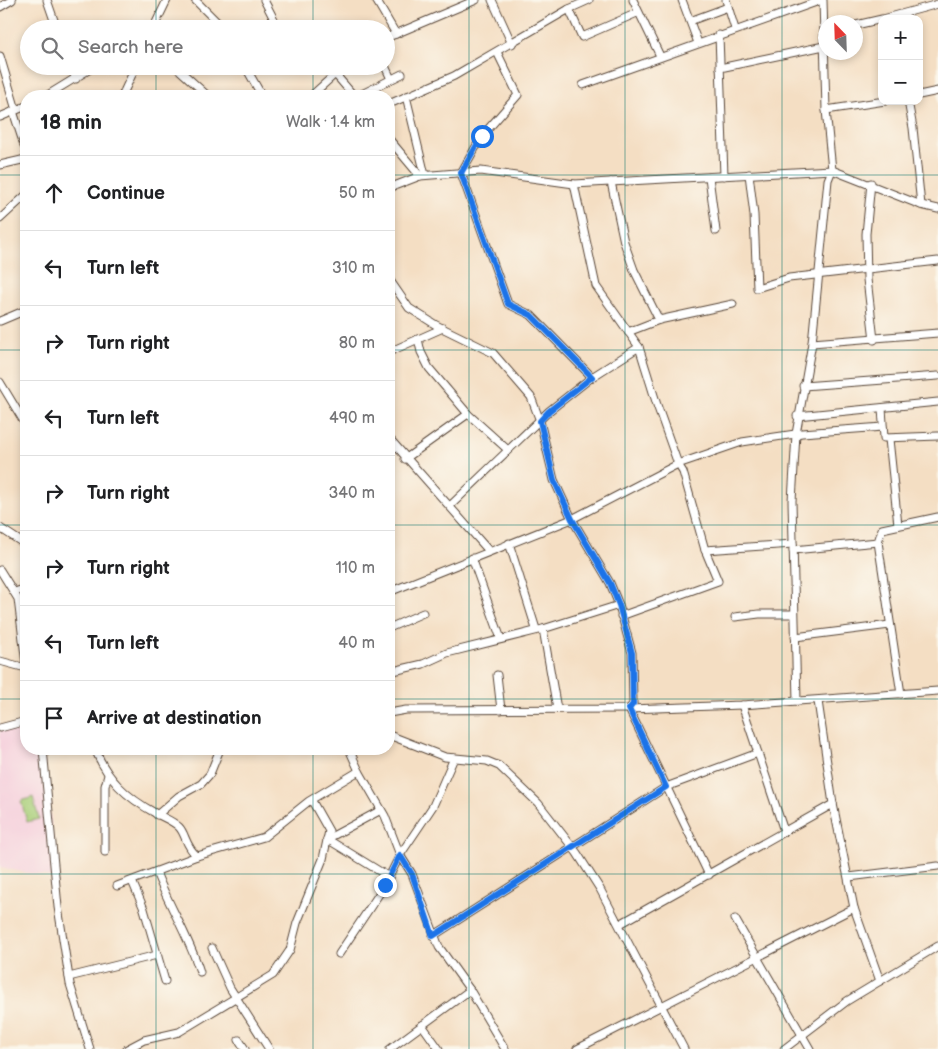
<!DOCTYPE html>
<html lang="en">
<head>
<meta charset="utf-8">
<style>
  :root { --surface:#fff; --page:#f2f2f2; --text:#202124; --muted:#757577; --line:#e0e0e0 }
  body { margin:0; font-family:"Balsamiq Sans",sans-serif; background:var(--page); color:var(--text) }
  .controls { position:absolute; right:15px; top:15px; display:grid; overflow:hidden; border-radius:10px; box-shadow:0 2px 8px #0003 }
  .controls button { width:45px; height:45px; display:grid; place-items:center; padding:0; border:0; border-bottom:1px solid var(--line); background:var(--surface); color:var(--text); font:25px sans-serif }
  .compass { position:absolute; left:818px; top:15px; width:45px; height:45px; border-radius:50%; background:var(--surface); box-shadow:0 2px 8px #0003; rotate:337deg }
  .stop { position:absolute; width:15px; height:15px; margin:-11px; border:4px solid #1a73e8; border-radius:50%; background:#fff }
  .stop.end { background:#1a73e8; border-color:#fff; box-shadow:0 1px 5px #0008 }
  .list { margin:0; padding:0; list-style:none }
  h2 { display:flex; justify-content:space-between; align-items:center; height:65px; margin:0; padding:0 20px; font-size:21px }
  h2 small { font-size:16px; font-weight:400; color:var(--muted) }
  .list li { display:grid; grid-template-columns:32px 1fr auto; gap:15px; align-items:center; box-sizing:border-box; height:75px; padding:0 20px; border-top:1px solid var(--line) }
  .list b { display:block; font-size:19px; white-space:nowrap }
  .list em { font-size:16px; font-style:normal; color:var(--muted) }
  .icon { flex:none; width:28px; height:28px; fill:none; stroke:currentColor; stroke-width:2; stroke-linecap:round; stroke-linejoin:round }
  .map { position:relative; flex:none; width:938px; height:1049px; overflow:hidden }
  .search { position:absolute; background:var(--surface); box-shadow:0 2px 8px #0003; left:20px; top:20px; width:375px; height:55px; display:flex; align-items:center; gap:12px; box-sizing:border-box; padding:0 18px; border-radius:28px; color:var(--muted); font-size:19px }
  .panel { position:absolute; background:var(--surface); box-shadow:0 2px 8px #0003; left:20px; top:90px; width:375px; height:665px; border-radius:20px }
  .map>svg:first-child { display:block }
  .built { fill:#f5cfdc }
  .green { fill:#a8ce78; stroke:#727c4b }
  .lines { fill:none; stroke-linecap:round; stroke-linejoin:round }
  .minor-casing { stroke:#574537; stroke-width:9 }
  .minor { stroke:#fff; stroke-width:7 }
  .route { stroke:#1a73e8; stroke-width:6 }
  .grid { fill:none; stroke:#0f766e; stroke-width:1; stroke-opacity:0.55 }
</style>
</head>
<body>
<div class="map">
<svg width="938" height="1049" viewBox="0 0 938 1049">
  <rect width="100%" height="100%" fill="#fbf7ec"/>
  <filter id="ink" filterUnits="userSpaceOnUse"><feTurbulence type="fractalNoise" baseFrequency=".02" numOctaves="2"/><feDisplacementMap in="SourceGraphic" scale="10" xChannelSelector="R" yChannelSelector="G"/><feConvolveMatrix kernelMatrix="1 2 1 2 8 2 1 2 1" color-interpolation-filters="sRGB"/></filter>
  <filter id="wash" filterUnits="userSpaceOnUse"><feTurbulence type="fractalNoise" baseFrequency=".0096" numOctaves="4" result="noise"/><feDisplacementMap in="SourceGraphic" scale="20" xChannelSelector="R" yChannelSelector="G"/><feGaussianBlur stdDeviation="1.12" result="paint"/><feColorMatrix in="noise" values="0 0 0 0 0 0 0 0 0 0 0 0 0 0 0 0 0 1.4 0 .05"/><feComposite in="paint" operator="in"/></filter>
  <g filter="url(#wash)">
    <rect width="100%" height="100%" fill="#f4dec3"/>
    <polygon class="built" points="26,722 26,749 43,749 57,878 0,868 0,730"/>
    <polygon class="green" points="33,797 39,819 27,822 21,801"/>
  </g>
  <g filter="url(#ink)">
    <g class="lines">
      <g class="minor-casing">
        <g id="minor">
          <polyline points="47,0 57,29"/>
          <polyline points="195,0 224,29"/>
          <polyline points="264,0 279,29"/>
          <polyline points="376,0 396,34"/>
          <polyline points="492,0 512,44"/>
          <polyline points="633,0 660,56"/>
          <polyline points="682,0 698,43"/>
          <polyline points="726,0 735,29"/>
          <polyline points="0,7 12,0"/>
          <polyline points="569,9 582,37 637,13"/>
          <polyline points="883,19 938,4"/>
          <polyline points="690,21 728,7"/>
          <polyline points="856,25 882,19"/>
          <polyline points="153,29 167,0"/>
          <polyline points="719,35 724,176"/>
          <polyline points="386,38 476,0"/>
          <polyline points="497,52 518,95 482,136 461,173 508,304 531,315 592,377"/>
          <polyline points="0,56 16,110"/>
          <polyline points="71,66 76,79"/>
          <polyline points="175,66 208,96"/>
          <polyline points="245,66 262,96"/>
          <polyline points="385,66 391,79"/>
          <polyline points="720,68 824,46"/>
          <polyline points="336,75 354,96"/>
          <polyline points="583,85 822,0"/>
          <polyline points="919,95 938,91"/>
          <polyline points="46,96 95,66"/>
          <polyline points="122,96 136,66"/>
          <polyline points="311,96 344,66"/>
          <polyline points="358,96 402,74"/>
          <polyline points="406,96 425,175"/>
          <polyline points="908,101 913,128 921,205"/>
          <polyline points="389,104 454,76 569,9 589,0"/>
          <polyline points="826,110 885,101"/>
          <polyline points="13,111 26,151"/>
          <polyline points="0,117 26,106"/>
          <polyline points="389,139 420,176"/>
          <polyline points="0,165 26,159"/>
          <polyline points="749,174 754,215 757,288 789,278 938,261"/>
          <polyline points="709,177 716,231"/>
          <polyline points="611,182 624,242 634,270 659,320"/>
          <polyline points="871,183 866,234 867,279 874,340"/>
          <polyline points="574,184 596,286 639,347 657,405 678,464 683,472 705,550 718,581 621,616"/>
          <polyline points="389,188 420,176 481,171 574,184 832,170 921,205 938,209"/>
          <polyline points="0,219 26,195"/>
          <polyline points="389,279 409,308 436,325 493,353 531,397 540,421 554,480 572,519 610,583 619,605 632,653 633,704 629,709 709,875"/>
          <polyline points="0,321 26,310"/>
          <polyline points="628,332 659,320 733,304"/>
          <polyline points="418,339 421,352 429,368 468,414 508,450"/>
          <polyline points="812,343 938,333"/>
          <polyline points="389,352 443,328"/>
          <polyline points="0,382 26,425"/>
          <polyline points="803,386 938,376"/>
          <polyline points="882,408 884,438 938,436"/>
          <polyline points="797,416 938,402"/>
          <polyline points="389,438 489,551"/>
          <polyline points="889,439 898,525"/>
          <polyline points="405,459 468,414"/>
          <polyline points="451,505 549,411 592,377 639,347"/>
          <polyline points="0,528 26,545"/>
          <polyline points="878,542 901,694"/>
          <polyline points="509,543 536,629"/>
          <polyline points="705,550 793,544"/>
          <polyline points="793,550 878,542 882,529 938,517"/>
          <polyline points="472,558 501,639"/>
          <polyline points="0,570 18,599 26,664"/>
          <polyline points="15,592 26,588"/>
          <polyline points="389,592 572,519 678,464 742,442 802,433 883,427"/>
          <polyline points="735,617 759,614 794,614"/>
          <polyline points="389,628 423,613"/>
          <polyline points="543,629 557,709"/>
          <polyline points="795,637 890,625"/>
          <polyline points="0,661 26,668"/>
          <polyline points="389,672 423,664 447,653 543,629 619,605"/>
          <polyline points="497,675 501,710"/>
          <polyline points="797,701 792,501 796,434 812,343 828,180 832,170 826,110 823,0"/>
          <polyline points="818,701 833,804 854,908 880,981"/>
          <polyline points="742,705 784,831"/>
          <polyline points="389,713 406,710 629,709 742,705 938,691"/>
          <polyline points="0,728 26,721"/>
          <polyline points="389,735 445,757 487,761 499,766 538,803 577,853 600,889 684,1049"/>
          <polyline points="43,749 58,907 70,984 90,1049"/>
          <path d="M 95,749 C 107,779 126,797 155,813 C 162,817 173,821 179,827 C 186,834 185,846 197,856 L 264,837 L 309,801 L 359,771 L 385,816 L 400,855 L 412,874 L 439,947 L 470,990 L 505,1049"/>
          <polyline points="349,749 359,771"/>
          <polyline points="157,815 179,796 201,784 210,774 220,749"/>
          <polyline points="327,839 389,877"/>
          <polyline points="327,839 381,810"/>
          <polyline points="105,852 105,786 108,775"/>
          <path d="M 156,872 C 169,906 189,937 200,972"/>
          <polyline points="849,877 938,866"/>
          <polyline points="132,881 144,909 165,981"/>
          <polyline points="117,886 197,856"/>
          <polyline points="735,919 810,1049"/>
          <polyline points="620,924 833,804"/>
          <polyline points="433,936 666,787 758,753"/>
          <polyline points="212,948 230,988 269,1049"/>
          <polyline points="339,954 385,885 400,855 433,806 454,758"/>
          <polyline points="69,977 157,955"/>
          <polyline points="422,1025 439,1049"/>
          <polyline points="239,1040 245,1049"/>
          <polyline points="127,1049 144,1040 179,1032 273,975 290,950 297,923 323,859 329,831 312,801"/>
          <polyline points="390,1049 470,990"/>
          <polyline points="577,1049 854,908"/>
          <polyline points="784,1049 847,1001 938,946"/>
        </g>
      </g>
      <use href="#minor" class="minor"/>
    </g>
  </g>
  <g class="lines" filter="url(#ink)">
    <polyline class="route" points="385,885 400,855 412,874 433,936 666,787 629,709 633,704 632,653 619,605 610,583 572,519 554,480 540,421 549,411 592,377 531,315 508,304 461,173 482,136"/>
  </g>
  <path class="grid" d="M 156,0 L 156,29M 313,0 L 313,29M 469,0 L 469,1049M 625,0 L 625,1049M 782,0 L 782,1049M 156,66 L 156,96M 313,66 L 313,96M 0,175 L 26,175M 389,175 L 938,175M 0,350 L 26,350M 389,350 L 938,350M 0,525 L 26,525M 389,525 L 938,525M 0,699 L 26,699M 389,699 L 938,699M 156,749 L 156,1049M 313,749 L 313,1049M 0,874 L 938,874"/>
</svg>
<div class="controls">
<button>+</button>
<button>−</button>
</div>
<svg class="compass" viewBox="-18 -18 36 36"><path d="M0-13l5 13h-10z" fill="#e53935"/><path d="M0 13l5-13h-10z" fill="#757577"/></svg>
<div class="stop" style="left:482px;top:136px"></div>
<div class="stop end" style="left:385px;top:885px"></div>
<div class="search"><svg class="icon" aria-label="search" viewBox="0 0 24 24"><circle cx="10" cy="10" r="6"/><path d="M15 15l6 6"/></svg>Search here</div>
<section class="panel">
<h2>18 min<small>Walk · 1.4 km</small></h2>
<ul class="list">
<li><svg class="icon" aria-label="ahead" viewBox="0 0 24 24"><path d="M12 20V5M6 11l6-6 6 6"/></svg><div><b>Continue</b></div><em>50 m</em></li>
<li><svg class="icon" aria-label="left" viewBox="0 0 24 24"><path d="M17 20v-9H6M10 6l-5 5 5 5"/></svg><div><b>Turn left</b></div><em>310 m</em></li>
<li><svg class="icon" aria-label="right" viewBox="0 0 24 24"><path d="M7 20v-9h11M14 6l5 5-5 5"/></svg><div><b>Turn right</b></div><em>80 m</em></li>
<li><svg class="icon" aria-label="left" viewBox="0 0 24 24"><path d="M17 20v-9H6M10 6l-5 5 5 5"/></svg><div><b>Turn left</b></div><em>490 m</em></li>
<li><svg class="icon" aria-label="right" viewBox="0 0 24 24"><path d="M7 20v-9h11M14 6l5 5-5 5"/></svg><div><b>Turn right</b></div><em>340 m</em></li>
<li><svg class="icon" aria-label="right" viewBox="0 0 24 24"><path d="M7 20v-9h11M14 6l5 5-5 5"/></svg><div><b>Turn right</b></div><em>110 m</em></li>
<li><svg class="icon" aria-label="left" viewBox="0 0 24 24"><path d="M17 20v-9H6M10 6l-5 5 5 5"/></svg><div><b>Turn left</b></div><em>40 m</em></li>
<li><svg class="icon" aria-label="arrive" viewBox="0 0 24 24"><path d="M6 21V4h12l-3 4 3 4H6"/></svg><div><b>Arrive at destination</b></div></li>
</ul>
</section>
</div>
</body>
</html>
